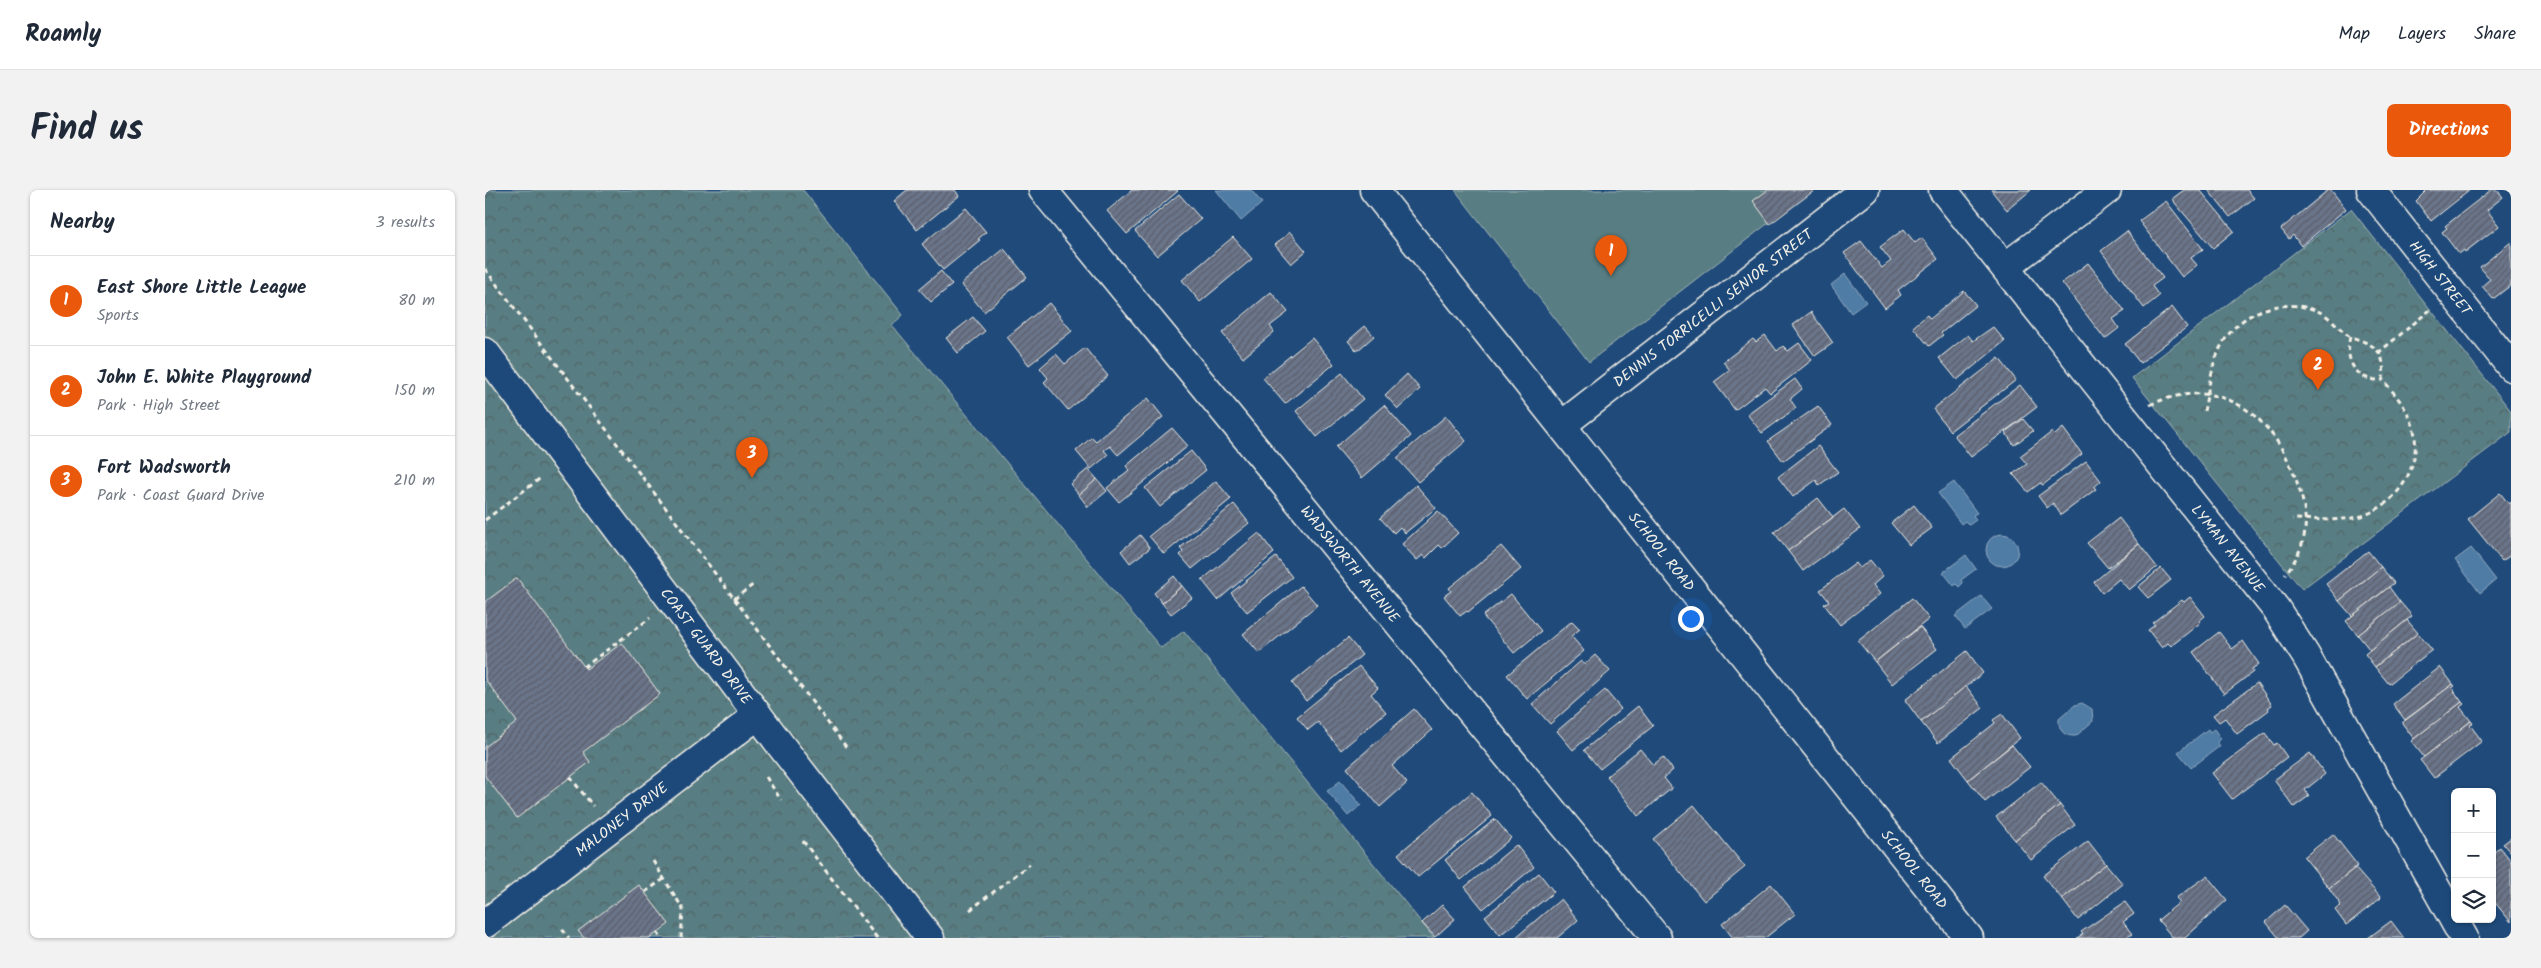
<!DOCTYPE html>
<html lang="en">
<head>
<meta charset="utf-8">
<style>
  :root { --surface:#fff; --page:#f2f2f3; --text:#1f2937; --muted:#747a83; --line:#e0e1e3; --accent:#ea580c }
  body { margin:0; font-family:Kalam,sans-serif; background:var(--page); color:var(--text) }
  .controls { position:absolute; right:15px; bottom:15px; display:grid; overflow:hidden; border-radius:8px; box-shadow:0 1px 4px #0004 }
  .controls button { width:45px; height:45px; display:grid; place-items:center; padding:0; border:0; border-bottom:1px solid var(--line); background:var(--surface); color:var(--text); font:25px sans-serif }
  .you { position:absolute; left:1205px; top:428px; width:18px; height:18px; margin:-12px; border:4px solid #fff; border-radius:50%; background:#1a73e8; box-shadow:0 0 0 8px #1a73e833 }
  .badge { display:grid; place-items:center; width:32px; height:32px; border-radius:50%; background:var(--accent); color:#fff; font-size:16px; font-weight:700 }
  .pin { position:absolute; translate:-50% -41px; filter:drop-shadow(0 1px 2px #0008) }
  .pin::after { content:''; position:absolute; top:26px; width:18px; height:15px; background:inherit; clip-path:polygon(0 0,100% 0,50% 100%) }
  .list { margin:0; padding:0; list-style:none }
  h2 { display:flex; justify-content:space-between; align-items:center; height:65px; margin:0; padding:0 20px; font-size:21px }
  h2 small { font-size:16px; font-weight:400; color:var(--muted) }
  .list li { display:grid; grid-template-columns:32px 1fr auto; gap:15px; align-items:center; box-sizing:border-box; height:90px; padding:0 20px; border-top:1px solid var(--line) }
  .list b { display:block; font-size:19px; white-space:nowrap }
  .list p { margin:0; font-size:16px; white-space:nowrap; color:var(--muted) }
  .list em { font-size:16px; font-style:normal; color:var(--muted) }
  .icon { flex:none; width:28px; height:28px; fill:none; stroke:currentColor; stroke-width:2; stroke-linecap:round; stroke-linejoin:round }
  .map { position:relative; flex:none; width:2026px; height:748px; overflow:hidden; border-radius:8px }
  header { display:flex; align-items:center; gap:30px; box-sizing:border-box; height:70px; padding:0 25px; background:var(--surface); border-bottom:1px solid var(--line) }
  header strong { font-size:24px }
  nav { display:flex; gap:28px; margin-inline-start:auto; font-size:18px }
  .intro { display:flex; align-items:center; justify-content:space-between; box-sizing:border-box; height:120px; padding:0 30px }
  h1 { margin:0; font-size:35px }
  .button { padding:12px 22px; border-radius:8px; background:var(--accent); color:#fff; font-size:18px; font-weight:700 }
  main { display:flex; gap:30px; padding:0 30px }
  aside { flex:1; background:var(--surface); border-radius:8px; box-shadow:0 1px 4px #0004 }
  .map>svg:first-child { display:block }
  .park { fill:url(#park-crowns); stroke:#a6b7b5 }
  .pitch { fill:#587d82; stroke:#a6b7b5 }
  .water { fill:#507ba5; stroke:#92aac0 }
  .building { fill:url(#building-hatch); stroke:#f4f1e8 }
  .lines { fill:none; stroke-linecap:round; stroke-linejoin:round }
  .minor-casing { stroke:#f4f1e8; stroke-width:31 }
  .major-casing { stroke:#f4f1e8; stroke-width:31 }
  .path { stroke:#f4f1e8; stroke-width:3; stroke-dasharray:5 4; stroke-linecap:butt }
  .minor { stroke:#1f4a7a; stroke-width:28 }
  .major { stroke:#1f4a7a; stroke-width:28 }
  .labels { text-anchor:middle; stroke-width:4; stroke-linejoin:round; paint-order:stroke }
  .street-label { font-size:15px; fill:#f4f1e8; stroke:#1f4a7a }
</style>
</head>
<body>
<header>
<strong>Roamly</strong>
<nav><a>Map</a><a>Layers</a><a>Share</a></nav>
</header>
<div class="intro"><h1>Find us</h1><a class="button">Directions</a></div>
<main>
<aside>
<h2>Nearby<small>3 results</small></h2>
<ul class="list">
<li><span class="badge">1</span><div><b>East Shore Little League</b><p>Sports</p></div><em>80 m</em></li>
<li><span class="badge">2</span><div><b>John E. White Playground</b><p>Park · High Street</p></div><em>150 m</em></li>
<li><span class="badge">3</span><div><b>Fort Wadsworth</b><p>Park · Coast Guard Drive</p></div><em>210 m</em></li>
</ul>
</aside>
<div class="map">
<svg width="2026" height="748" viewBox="0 0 2026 748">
  <defs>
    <pattern id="park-crowns" width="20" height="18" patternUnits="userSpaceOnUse" patternTransform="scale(1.25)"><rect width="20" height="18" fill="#587d82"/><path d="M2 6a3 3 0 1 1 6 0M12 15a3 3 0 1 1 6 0" fill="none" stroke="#516567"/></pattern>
    <pattern id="building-hatch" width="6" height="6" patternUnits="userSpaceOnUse" patternTransform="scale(1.25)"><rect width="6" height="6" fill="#6b748a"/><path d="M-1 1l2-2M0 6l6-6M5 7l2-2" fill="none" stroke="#5a5e68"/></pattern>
  </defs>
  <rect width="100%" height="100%" fill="#1f4a7a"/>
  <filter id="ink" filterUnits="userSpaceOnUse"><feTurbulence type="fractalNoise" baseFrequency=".02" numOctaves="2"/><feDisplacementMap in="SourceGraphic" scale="10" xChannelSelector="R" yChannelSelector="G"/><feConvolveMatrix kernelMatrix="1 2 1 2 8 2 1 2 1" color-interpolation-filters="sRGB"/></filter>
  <g filter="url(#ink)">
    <g class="park">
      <polygon points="0,0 318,0 418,125 407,135 676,458 699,441 949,748 0,748"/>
      <polygon points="1866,19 2026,221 2026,242 1817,399 1647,188"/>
    </g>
    <polygon class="pitch" points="970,0 1326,0 1104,172"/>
    <g class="water">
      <polygon points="731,0 766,0 777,13 756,31"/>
      <polygon points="1360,84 1381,112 1366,123 1346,95"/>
      <polygon points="1469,292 1492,323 1488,325 1491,330 1484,335 1480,331 1476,334 1453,303"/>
      <circle cx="1517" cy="360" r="16"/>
      <polygon points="1986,358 2011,390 1995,403 1970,370"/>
      <polygon points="1481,365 1491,379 1476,390 1478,393 1474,397 1471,394 1469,396 1458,382"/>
      <polygon points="1496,406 1507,419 1480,439 1470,426"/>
      <path d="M 1597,513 L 1607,519 L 1608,531 L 1591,546 C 1579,547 1573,540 1574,529 L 1590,515 Z"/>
      <polygon points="1723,539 1725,542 1729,539 1736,549 1732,552 1735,556 1706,578 1693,562"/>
      <polygon points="855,591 876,615 863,626 842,601"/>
    </g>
    <g class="building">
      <polygon points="422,0 470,0 474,6 432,40 409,11"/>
      <polygon points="647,0 692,0 693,1 642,44 622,21"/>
      <polygon points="1283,0 1330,0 1285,34 1268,11"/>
      <polygon points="1506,0 1546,0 1522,20"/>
      <polygon points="1699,0 1715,0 1749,41 1728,58 1690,13 1688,8"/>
      <polygon points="1723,0 1762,0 1769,8 1745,27"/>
      <polygon points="1843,0 1846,0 1861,19 1816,56 1808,45 1804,49 1796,39"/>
      <polygon points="1942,0 1985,0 1946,31 1931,11"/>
      <polygon points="2006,0 2012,0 2018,7 2002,20 2014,36 1980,62 1979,60 1974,64 1957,42 1962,38 1960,36"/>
      <polygon points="694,4 716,29 672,66 650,41"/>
      <polygon points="1681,11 1718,59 1706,68 1712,75 1697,87 1654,31"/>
      <polygon points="481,18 501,42 493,49 495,50 458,80 437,54"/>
      <polygon points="1419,39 1430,53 1437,48 1453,69 1413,100 1416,105 1400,118 1359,63 1376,51 1397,78 1406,71 1395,57"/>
      <polygon points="1642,41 1678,88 1667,96 1674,106 1659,118 1616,61"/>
      <polygon points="805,42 821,61 806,74 790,55"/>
      <polygon points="748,47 767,69 715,112 697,90"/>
      <polygon points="2026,52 2026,95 2008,109 1997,96 2005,89 1995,77"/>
      <polygon points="519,59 542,87 499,122 476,94"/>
      <polygon points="1603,73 1640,121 1628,129 1634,138 1620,149 1577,93"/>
      <polygon points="456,81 467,95 446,112 434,99"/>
      <polygon points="1479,101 1491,115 1456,143 1458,145 1444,156 1428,137 1442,125 1445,129"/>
      <polygon points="786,102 803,122 785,136 789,142 758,168 737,143"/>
      <polygon points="564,113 587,141 544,175 522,147"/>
      <polygon points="1687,117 1702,137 1655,173 1640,154"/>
      <polygon points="1326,122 1348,153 1330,166 1308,135"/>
      <polygon points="488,127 500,141 473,163 461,148"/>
      <polygon points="880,136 889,146 872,161 863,151"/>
      <polygon points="1508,137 1520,151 1472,190 1454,168 1483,145 1488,151"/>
      <polygon points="1280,145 1292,161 1298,156 1303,161 1314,153 1327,170 1285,203 1280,197 1250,220 1229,192 1245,180 1238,172 1268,149 1271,152"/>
      <polygon points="827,148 849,174 800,214 778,188"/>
      <polygon points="600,158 623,186 583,220 559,192 563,188 555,178 571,164 580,174"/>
      <polygon points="1514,168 1531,190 1465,241 1448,219"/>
      <polygon points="857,183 878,209 832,247 811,221"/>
      <polygon points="922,184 935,199 913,219 900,205"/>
      <polygon points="1310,189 1317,199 1305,209 1311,218 1277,243 1262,224"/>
      <polygon points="1535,195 1552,217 1486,267 1469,245"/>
      <polygon points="663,208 678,227 633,265 625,256 619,260 623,265 606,279 591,261 607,247 611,251"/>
      <polygon points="899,215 926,246 877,288 851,257"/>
      <polygon points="1333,216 1347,235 1298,271 1283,251"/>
      <polygon points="961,226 981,251 933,292 912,268"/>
      <polygon points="1538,229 1548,241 1529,255 1520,242"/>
      <polygon points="687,238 703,256 634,312 622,298 644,280 641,276"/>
      <polygon points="1578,238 1597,264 1558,295 1555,293 1543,302 1528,284 1542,274 1535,266 1567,242 1570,245"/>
      <polygon points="1333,256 1353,282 1334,295 1331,290 1308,307 1293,287"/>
      <polygon points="706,261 721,280 675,317 660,298"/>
      <polygon points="1601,271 1616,291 1609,297 1611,299 1576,325 1568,313 1562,318 1553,306"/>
      <polygon points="603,279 612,289 594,305 585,294"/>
      <polygon points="612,289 622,301 603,317 594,305"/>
      <polygon points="731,291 746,309 679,364 664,346"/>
      <polygon points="931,295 951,318 920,343 915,337 909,343 895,328"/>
      <polygon points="2015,303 2024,314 2026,312 2026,365 2017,371 1983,329"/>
      <polygon points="1333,308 1348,327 1303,361 1289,342"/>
      <polygon points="749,314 764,333 707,379 695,365 698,362 695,358"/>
      <polygon points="1429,315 1447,338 1424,355 1406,333"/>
      <polygon points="1359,319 1375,339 1318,381 1303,361"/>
      <polygon points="953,321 973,343 957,358 954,355 941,368 938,365 932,370 917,354"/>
      <polygon points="1634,328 1654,354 1623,378 1602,353"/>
      <polygon points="774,343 789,363 733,410 717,390"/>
      <polygon points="655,345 665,358 645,373 636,361"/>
      <polygon points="1654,354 1672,377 1644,400 1634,389 1617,403 1609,392"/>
      <polygon points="1016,356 1036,379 983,422 982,421 975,426 959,406 966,401 964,398"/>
      <polygon points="1883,361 1896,377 1854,411 1841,394"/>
      <polygon points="791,367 807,387 762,422 746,403"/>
      <polygon points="1385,370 1398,386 1388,395 1395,404 1355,435 1339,414 1344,411 1335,400 1371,373 1375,378"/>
      <polygon points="1896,377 1909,393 1867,426 1854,411"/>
      <polygon points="1676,378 1686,390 1663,408 1653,397"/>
      <polygon points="689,386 697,396 677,413 669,403"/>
      <polygon points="32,388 101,479 137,453 175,504 98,562 105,572 32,628 0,586 0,557 32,532 0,489 0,412"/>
      <polygon points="697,396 707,408 686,424 677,413"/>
      <polygon points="816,396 832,415 774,463 758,444"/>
      <polygon points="1904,397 1915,412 1873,445 1861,431"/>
      <polygon points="1026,404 1056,441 1029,463 998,426"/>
      <polygon points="1705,407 1720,426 1714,431 1715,433 1686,456 1683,453 1677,458 1663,440 1670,435 1667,433 1697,410 1699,412"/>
      <polygon points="1427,408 1444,429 1390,472 1373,451"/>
      <polygon points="1915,412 1927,426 1885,460 1873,445"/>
      <polygon points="1922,430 1933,443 1890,477 1880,464"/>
      <polygon points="1087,431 1095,439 1086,446 1099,461 1042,509 1022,485"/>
      <polygon points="1435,437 1452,459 1407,494 1390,472"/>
      <polygon points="1734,442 1747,459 1758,451 1774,474 1767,479 1768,482 1739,504 1708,462"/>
      <polygon points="1933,443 1947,460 1904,494 1890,477"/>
      <polygon points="863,448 877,465 821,511 807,493"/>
      <polygon points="1482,461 1498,483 1436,532 1420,510"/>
      <polygon points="1110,465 1125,481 1065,534 1047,514 1096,471 1100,474"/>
      <polygon points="874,476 893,498 886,504 901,522 856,560 833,532 823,540 812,527"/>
      <polygon points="1955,477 1968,494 1920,530 1908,514"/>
      <polygon points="1772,493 1787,515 1783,518 1784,520 1752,544 1740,528 1734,532 1728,525"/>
      <polygon points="1968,494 1970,496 1967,498 1977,512 1929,549 1917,533"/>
      <polygon points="1481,496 1498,518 1453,553 1436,532"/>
      <polygon points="1120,500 1136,519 1088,560 1072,541"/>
      <polygon points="1977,512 1979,514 1975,517 1986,531 1939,567 1926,551"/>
      <polygon points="1153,516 1168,536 1115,579 1099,560"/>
      <polygon points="929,519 947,540 907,576 922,593 895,617 862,578"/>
      <polygon points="1517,524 1535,548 1483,590 1466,568 1510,533 1508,530"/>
      <polygon points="1986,531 1988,533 1985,535 1997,551 1949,588 1935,570"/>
      <polygon points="1780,543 1789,555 1792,553 1802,567 1747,609 1727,583"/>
      <polygon points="1527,555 1545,577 1500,612 1483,590"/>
      <polygon points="1155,559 1168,575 1178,567 1188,580 1179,588 1187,598 1153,626 1122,586"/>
      <polygon points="1825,563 1840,584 1820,600 1824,606 1809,617 1789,590"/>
      <polygon points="1556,592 1575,615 1530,650 1511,627"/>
      <polygon points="987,602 1007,626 933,687 913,664"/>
      <polygon points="1209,615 1260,677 1219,711 1168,649"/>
      <polygon points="1575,615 1590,635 1546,670 1530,650"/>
      <polygon points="1010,629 1026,648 976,690 960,670"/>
      <polygon points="1848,644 1873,676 1844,698 1819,667"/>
      <polygon points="2026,648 2026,663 2018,654"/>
      <polygon points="1603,651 1621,674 1577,709 1558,686"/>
      <polygon points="1031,655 1049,677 998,719 980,697"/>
      <polygon points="2015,657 2026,671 2026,732 2007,709 2007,664"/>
      <polygon points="1621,674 1638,694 1593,730 1577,709"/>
      <polygon points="1870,678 1896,708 1861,735 1850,720 1856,715 1844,698"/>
      <polygon points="1054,683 1069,702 1015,745 1000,726"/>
      <polygon points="1722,686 1742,710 1700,748 1688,748 1673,730 1695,712 1691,708"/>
      <polygon points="1286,694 1310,724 1280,748 1248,748 1237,734"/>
      <polygon points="154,695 184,734 165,748 99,748 93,741"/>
      <polygon points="1076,709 1093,730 1072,748 1030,748"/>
      <polygon points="1640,712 1649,724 1638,732 1647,744 1641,748 1592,748 1598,744 1596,742"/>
      <polygon points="957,715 970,729 950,747 937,733"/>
      <polygon points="1800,715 1822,741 1814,748 1794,748 1781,732"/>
      <polygon points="1906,731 1919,748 1883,748"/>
    </g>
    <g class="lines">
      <g class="minor-casing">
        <g id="minor">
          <path id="s1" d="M 558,0 L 1172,748"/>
          <path id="s2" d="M 1458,0 L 1791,419 L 1821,466 L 1979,748"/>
          <path id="s3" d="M 1886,0 L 2026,177"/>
          <polyline points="1520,77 1622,0"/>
          <path id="s4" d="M 0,162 L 297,557 L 445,748"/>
          <path id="s5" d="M 1077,235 L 1380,0"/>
          <path id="s6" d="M 0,734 L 273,525"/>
        </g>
      </g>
      <g class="major-casing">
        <g id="major">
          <path id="s7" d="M 889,0 L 1484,748"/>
        </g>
      </g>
      <g class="path">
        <polyline points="0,79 362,558"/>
        <path d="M 1865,147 C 1859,172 1872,192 1898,190"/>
        <polyline points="1893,163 1945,120"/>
        <path d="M 1665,215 C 1732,184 1784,221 1809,284 C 1824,323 1827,351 1800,384"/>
        <path d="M 1719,221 C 1724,198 1727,170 1739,151 C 1758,120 1797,108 1830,120 C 1846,125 1859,145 1866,147 C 1890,155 1901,160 1898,190 C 1908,202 1918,213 1925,228 C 1942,267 1917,313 1877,326 C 1855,332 1829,329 1807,329"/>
        <polyline points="0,330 57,287"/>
        <polyline points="249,409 269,394"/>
        <polyline points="99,477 165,428"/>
        <polyline points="85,587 108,616"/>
        <polyline points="281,587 296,610"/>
        <polyline points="318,651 392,748"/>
        <polyline points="168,671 198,719 196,748"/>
        <polyline points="160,702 179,689"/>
        <polyline points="485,720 545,674"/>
        <polyline points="77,739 84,748"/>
        <polyline points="172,742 176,748"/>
      </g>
      <use href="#minor" class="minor"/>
      <use href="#major" class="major"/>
    </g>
  </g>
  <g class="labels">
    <g class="street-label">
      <text dy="5" stroke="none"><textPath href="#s3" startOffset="112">HIGH STREET</textPath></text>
      <text dy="5" stroke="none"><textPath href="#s5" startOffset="191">DENNIS TORRICELLI SENIOR STREET</textPath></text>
      <text dy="5" stroke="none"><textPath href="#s2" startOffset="458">LYMAN AVENUE</textPath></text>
      <text dy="5" stroke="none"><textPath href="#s7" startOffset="462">SCHOOL ROAD</textPath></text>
      <text dy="5" stroke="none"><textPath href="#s1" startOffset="484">WADSWORTH AVENUE</textPath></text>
      <text dy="5" stroke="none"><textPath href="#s4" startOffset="368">COAST GUARD DRIVE</textPath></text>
      <text dy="5" stroke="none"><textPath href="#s6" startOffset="172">MALONEY DRIVE</textPath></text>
      <text dy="5" stroke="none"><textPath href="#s7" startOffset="868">SCHOOL ROAD</textPath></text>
    </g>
  </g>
</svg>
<div class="controls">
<button>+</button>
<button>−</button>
<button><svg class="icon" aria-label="layers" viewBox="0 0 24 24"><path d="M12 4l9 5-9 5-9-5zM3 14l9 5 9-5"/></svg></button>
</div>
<div class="you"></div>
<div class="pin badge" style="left:1126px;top:86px">1</div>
<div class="pin badge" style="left:1833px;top:200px">2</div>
<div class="pin badge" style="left:267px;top:288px">3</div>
</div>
</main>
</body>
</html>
